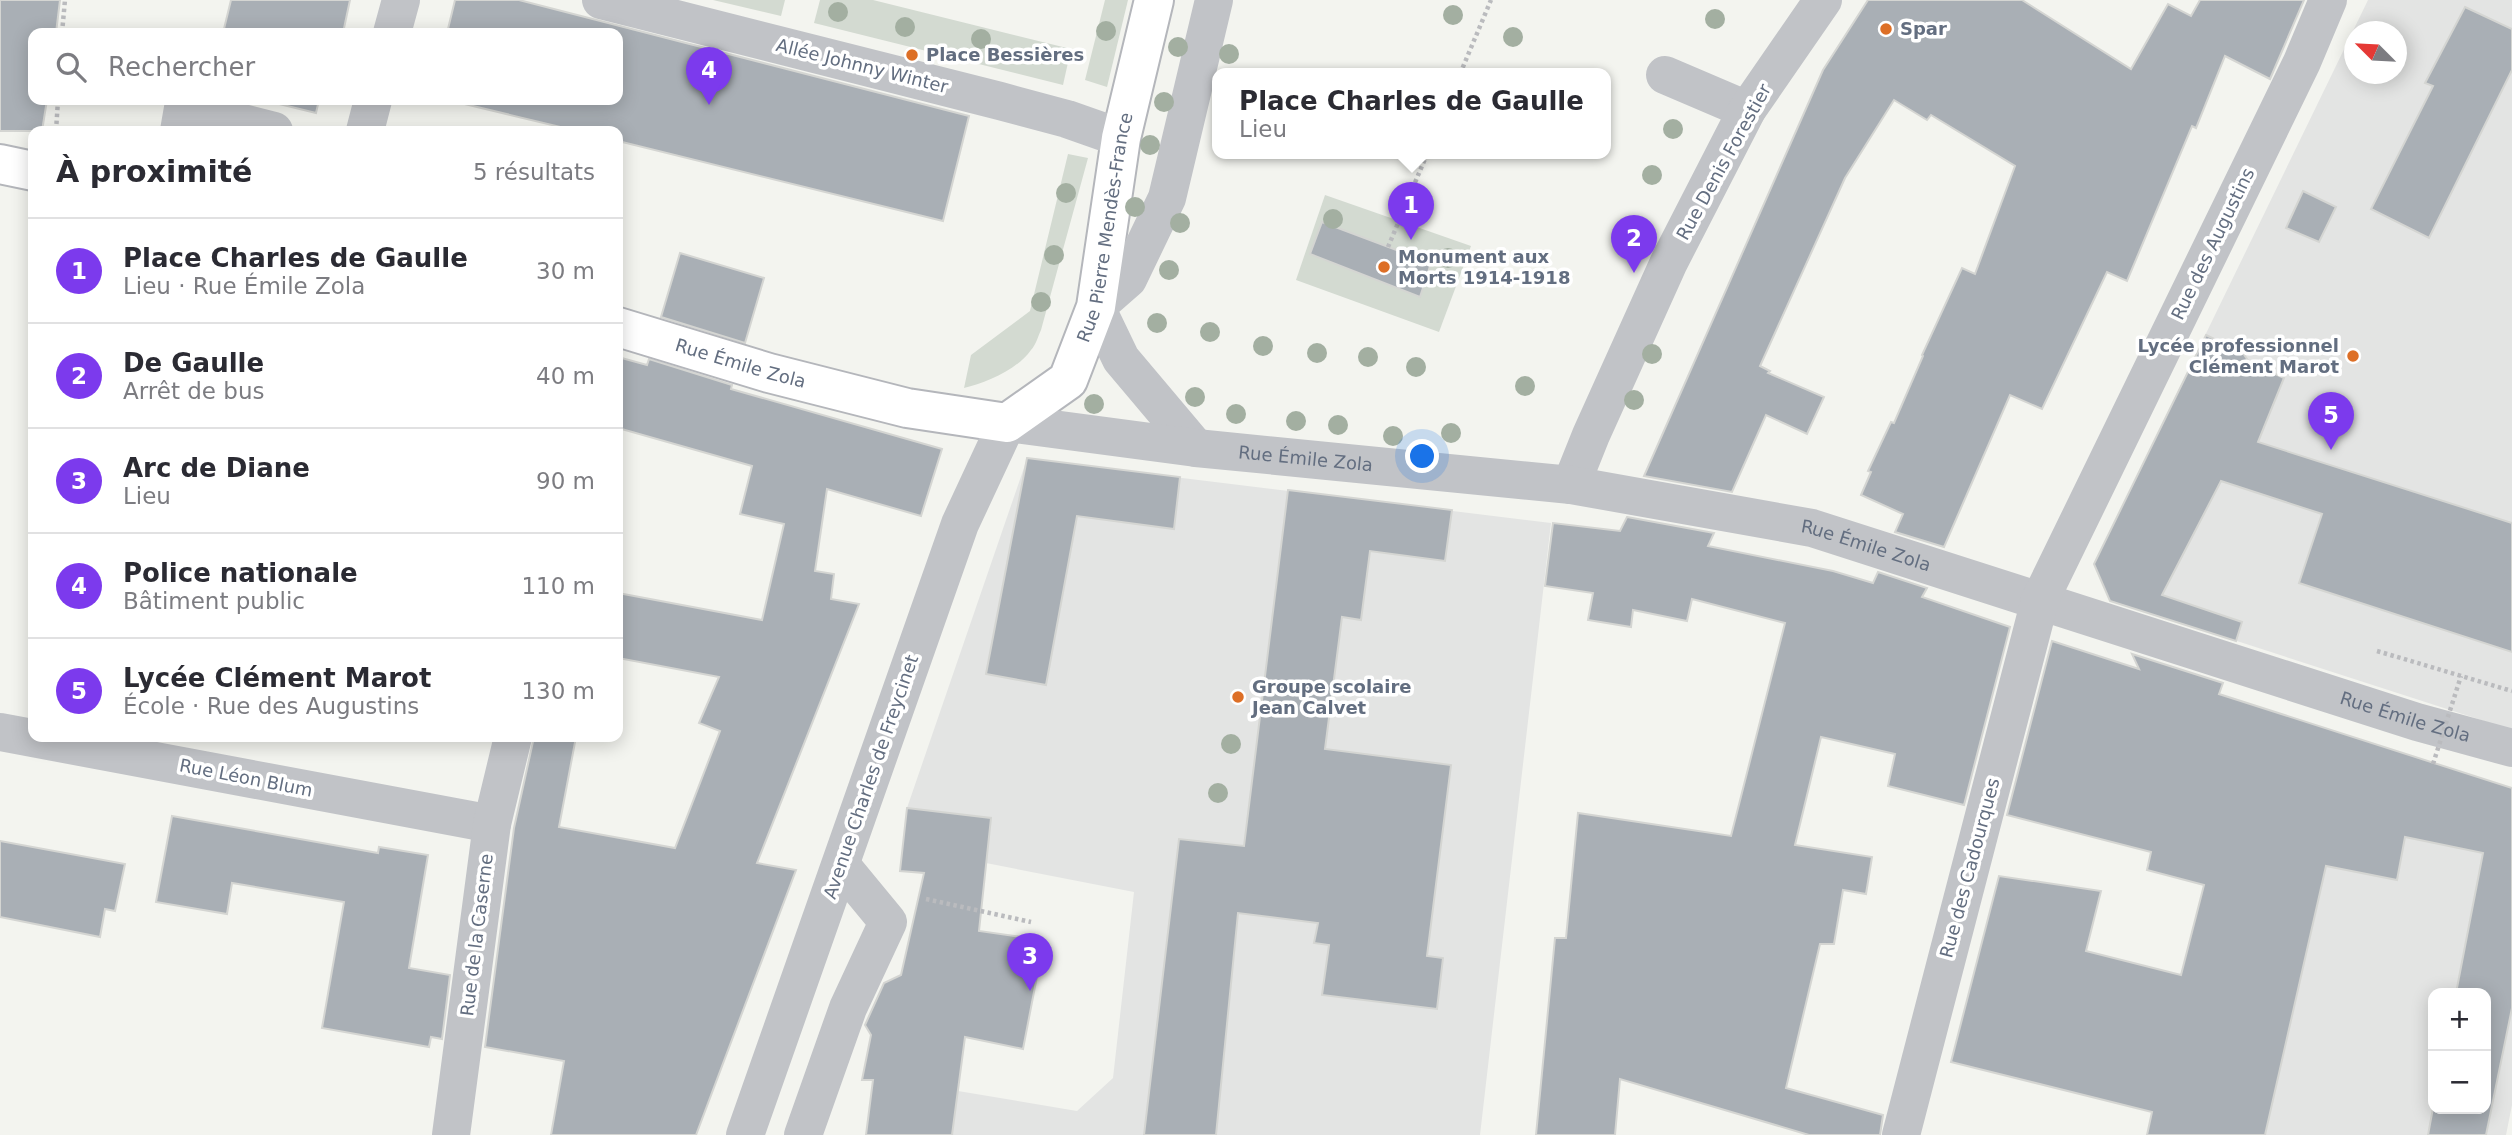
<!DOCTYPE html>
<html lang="fr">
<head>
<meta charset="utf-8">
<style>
  :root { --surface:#fff; --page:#f2f2f3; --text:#2b2b33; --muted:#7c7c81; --line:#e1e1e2; --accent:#7c3aed }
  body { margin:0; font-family:"DejaVu Sans",sans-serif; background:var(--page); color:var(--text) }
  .controls { position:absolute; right:21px; bottom:21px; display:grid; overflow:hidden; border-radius:14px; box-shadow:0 4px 18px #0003 }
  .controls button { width:63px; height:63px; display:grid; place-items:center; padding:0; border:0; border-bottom:2px solid var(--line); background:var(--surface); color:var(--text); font:35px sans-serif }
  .compass { position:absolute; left:2344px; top:21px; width:63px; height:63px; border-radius:50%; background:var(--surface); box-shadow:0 4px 18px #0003; rotate:294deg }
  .you { position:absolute; left:1423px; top:457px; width:24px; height:24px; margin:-18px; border:5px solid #fff; border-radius:50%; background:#1a73e8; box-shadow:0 0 0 10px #1a73e833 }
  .badge { display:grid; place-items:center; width:46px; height:46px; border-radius:50%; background:var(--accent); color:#fff; font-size:23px; font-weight:700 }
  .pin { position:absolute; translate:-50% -58px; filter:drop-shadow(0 2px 4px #0008) }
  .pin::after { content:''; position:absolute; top:37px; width:24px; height:21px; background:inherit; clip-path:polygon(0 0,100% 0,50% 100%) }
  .popup { position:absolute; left:1212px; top:68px; width:399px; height:91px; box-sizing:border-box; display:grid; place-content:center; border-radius:14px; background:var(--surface); filter:drop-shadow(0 2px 5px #0005); font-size:23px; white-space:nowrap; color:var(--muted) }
  .popup b { font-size:26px; color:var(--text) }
  .popup::after { content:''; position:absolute; left:50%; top:100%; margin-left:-14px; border:14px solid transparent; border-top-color:var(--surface) }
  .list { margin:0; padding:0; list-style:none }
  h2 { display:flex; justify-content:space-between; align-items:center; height:91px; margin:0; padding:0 28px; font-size:30px }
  h2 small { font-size:23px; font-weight:400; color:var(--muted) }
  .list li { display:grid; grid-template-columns:46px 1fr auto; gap:21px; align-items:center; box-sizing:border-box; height:105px; padding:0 28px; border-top:2px solid var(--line) }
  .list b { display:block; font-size:26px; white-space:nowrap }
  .list p { margin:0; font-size:23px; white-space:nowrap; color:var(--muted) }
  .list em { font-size:23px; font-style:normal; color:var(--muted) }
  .icon { flex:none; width:38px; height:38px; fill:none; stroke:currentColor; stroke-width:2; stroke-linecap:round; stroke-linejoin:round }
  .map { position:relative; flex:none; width:2512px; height:1135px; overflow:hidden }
  .search { position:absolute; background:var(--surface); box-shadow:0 4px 18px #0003; left:28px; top:28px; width:595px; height:77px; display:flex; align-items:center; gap:18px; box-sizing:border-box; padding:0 24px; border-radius:14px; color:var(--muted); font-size:26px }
  .panel { position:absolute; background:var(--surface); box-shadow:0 4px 18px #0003; left:28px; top:126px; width:595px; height:616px; border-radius:14px }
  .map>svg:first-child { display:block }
  .built { fill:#e3e4e3; fill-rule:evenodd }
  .green { fill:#d3dad1 }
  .building { fill:#a9afb5; stroke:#d4d5d2; stroke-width:2 }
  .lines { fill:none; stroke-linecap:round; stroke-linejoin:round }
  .major-casing { stroke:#b4b6bb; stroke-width:42 }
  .path { stroke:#babbbe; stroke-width:4.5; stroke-dasharray:3.5 3.5; stroke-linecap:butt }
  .minor { stroke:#c1c3c7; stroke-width:38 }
  .major { stroke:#fff; stroke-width:38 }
  .path-bridge { stroke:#babbbe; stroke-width:4.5; stroke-dasharray:3.5 3.5; stroke-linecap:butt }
  .tree { fill:#a3afa1 }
  .poi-dot { fill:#dd6f26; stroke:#fff; stroke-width:2.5 }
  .labels { text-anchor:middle; stroke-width:7; stroke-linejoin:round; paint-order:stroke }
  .poi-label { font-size:18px; font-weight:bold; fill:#636e80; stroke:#fff; text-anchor:start }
  .street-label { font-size:18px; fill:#636e80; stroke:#fff }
</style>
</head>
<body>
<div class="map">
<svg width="2512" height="1135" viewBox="0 0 2512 1135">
  <rect width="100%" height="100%" fill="#f3f4ef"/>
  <g class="built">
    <path d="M 2368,0 L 2512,0 L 2512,730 L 2110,600 L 2094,564 ZM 2354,32 L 2396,32 L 2396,74 L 2354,74 Z"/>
    <polygon points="1027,459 1551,523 1480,1135 866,1135 873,1080 958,1091 1077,1111 1113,1078 1134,892 986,863 984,880 900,871 907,808"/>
    <path d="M 2433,764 L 2512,788 L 2512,1105 L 2506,1135 L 2147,1135 L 2176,993 L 2216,837 ZM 2433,993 L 2486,993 L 2486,1109 L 2433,1109 Z"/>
  </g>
  <g class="green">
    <polygon points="713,0 785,0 781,16"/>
    <polygon points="820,0 873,0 1071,49 1063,85 814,23"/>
    <polygon points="1105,0 1128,0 1107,87 1085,80"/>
    <path d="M 1068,154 L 1088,158 L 1041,330 C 1038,336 1036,345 1031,350 C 1018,369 986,383 964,388 L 971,355 L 1030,311 Z"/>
    <polygon points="1325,195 1471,246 1439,332 1296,280"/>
  </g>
  <g class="building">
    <polygon points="0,0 60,0 56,33 33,33 33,100 47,100 42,131 0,131"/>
    <polygon points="231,0 350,0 343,33 223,33"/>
    <polygon points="455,0 519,0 969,116 943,221 618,141 618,131 577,131 448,100 618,100 618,33 447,33"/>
    <polygon points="1868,0 2022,0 2131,69 2168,4 2191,16 2200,0 2304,0 2270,79 2225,56 2196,128 2192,126 2127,281 2107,272 2042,409 2010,395 1944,547 1895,532 1903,514 1861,495 1871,472 1868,471 1891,422 1894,423 1923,356 1922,355 1962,268 1975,274 2015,166 1931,115 1927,120 1894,100 1845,178 1760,366 1770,371 1768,373 1824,397 1807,434 1766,415 1732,492 1644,476 1823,70"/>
    <polygon points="2465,7 2512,29 2512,70 2429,238 2371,209 2433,86 2425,83"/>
    <polygon points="263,100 319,100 316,113"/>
    <polygon points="2303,191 2336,207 2319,242 2286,228"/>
    <polygon points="1322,222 1431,263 1420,297 1310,254"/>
    <polygon points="680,253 764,278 745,343 661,317"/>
    <polygon points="2206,335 2243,353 2249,362 2284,378 2258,442 2512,523 2512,652 2299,583 2322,514 2221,481 2162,595 2242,622 2236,641 2110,601 2094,564"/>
    <polygon points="618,357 647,365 649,359 732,385 731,389 942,449 921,516 827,489 815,571 834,574 831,599 859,604 757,863 796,870 696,1135 551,1135 564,1061 485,1047 514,828 534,737 576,737 559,827 675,848 720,731 699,723 719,677 618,658 618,593 762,620 784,524 740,514 752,466 618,428"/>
    <polygon points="1027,458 1180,477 1174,529 1077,516 1046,685 986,674"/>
    <polygon points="1288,490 1452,510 1445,561 1370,551 1361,620 1342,617 1325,749 1451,765 1427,956 1443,958 1437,1009 1322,995 1329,945 1314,943 1318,923 1238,913 1216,1135 1144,1135 1179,839 1244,846"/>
    <polygon points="1627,517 1714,533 1708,546 1833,571 1873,583 1878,572 1927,588 1922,597 2010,627 1964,805 1888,786 1895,754 1821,737 1795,845 1872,857 1866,894 1843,890 1834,944 1820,944 1786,1088 1883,1115 1880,1135 1809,1135 1620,1079 1615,1135 1536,1135 1555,938 1566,938 1578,813 1731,836 1785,623 1692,599 1687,621 1633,610 1631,627 1588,620 1593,593 1545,586 1553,523 1620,531"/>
    <polygon points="2052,641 2139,669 2132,654 2223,683 2219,694 2512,788 2512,1008 2486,1135 2428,1135 2433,1108 2486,1109 2486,993 2456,993 2483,853 2405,837 2397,880 2326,866 2265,1135 2147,1135 2152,1112 1951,1062 1999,876 2101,891 2086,951 2181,975 2204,885 2147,870 2151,852 2007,815"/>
    <polygon points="907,808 991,818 979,931 1044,940 1023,1049 965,1037 952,1135 866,1135 873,1080 862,1080 871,1035 865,1025 884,983 901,975 924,873 900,871"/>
    <polygon points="172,816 378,853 379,847 428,855 409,968 450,975 442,1039 431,1037 429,1047 322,1028 344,902 232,883 227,914 156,902"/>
    <polygon points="0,841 125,864 115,911 105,909 100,937 0,917"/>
  </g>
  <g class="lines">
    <g class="major-casing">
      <g id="major">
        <polyline points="0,164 33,171"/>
        <path id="s2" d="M 618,327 L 769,373 L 907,408 L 1007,423 L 1068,380 L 1096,307 L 1121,138 L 1154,0"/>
      </g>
    </g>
    <g class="path">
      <polyline points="62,33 65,0"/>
      <polyline points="1460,74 1491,0"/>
      <polyline points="56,131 58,100"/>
      <polyline points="1388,247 1427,154"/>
      <polyline points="2377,651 2512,691"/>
      <polyline points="926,899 1031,922"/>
    </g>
    <g class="minor">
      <polyline points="601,0 1000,101 1067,119 1121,138"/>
      <polyline points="392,33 401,0"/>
      <polyline points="1665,75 1747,110"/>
      <polyline points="179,131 183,108 274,131"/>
      <polyline points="365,131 373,100"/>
      <polyline points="1196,448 1121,359 1096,307 1128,279 1167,198 1214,0"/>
      <polyline points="1571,485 1591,435 1669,262 1747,110 1823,0"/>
      <polyline points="0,732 492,824"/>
      <polyline points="451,1135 492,824 513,737"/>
      <path id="s1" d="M 745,1135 L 960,524 L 1007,423 L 1196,448 L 1571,485 L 1812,528 L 2417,722 L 2512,748"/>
      <polyline points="803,1135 848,1008 888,922 841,865"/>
      <polyline points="1901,1135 2040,600 2302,62 2328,0"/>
    </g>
    <use href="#major" class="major"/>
    <polyline class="path-bridge" points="2433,764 2461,676"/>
  </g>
  <g class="tree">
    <circle cx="838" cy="12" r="10"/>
    <circle cx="1453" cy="15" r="10"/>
    <circle cx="1715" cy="19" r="10"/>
    <circle cx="905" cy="27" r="10"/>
    <circle cx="1106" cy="31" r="10"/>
    <circle cx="1513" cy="37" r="10"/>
    <circle cx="981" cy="39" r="10"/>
    <circle cx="1178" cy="47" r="10"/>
    <circle cx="1229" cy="54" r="10"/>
    <circle cx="1164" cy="102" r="10"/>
    <circle cx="1673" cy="129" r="10"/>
    <circle cx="1150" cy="145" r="10"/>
    <circle cx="1652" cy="175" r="10"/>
    <circle cx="1066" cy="193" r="10"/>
    <circle cx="1135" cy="207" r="10"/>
    <circle cx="1333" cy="219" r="10"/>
    <circle cx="1180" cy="223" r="10"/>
    <circle cx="1626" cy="238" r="10"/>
    <circle cx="1054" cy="255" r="10"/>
    <circle cx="1448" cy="258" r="10"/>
    <circle cx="1169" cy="270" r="10"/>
    <circle cx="1041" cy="302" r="10"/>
    <circle cx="1157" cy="323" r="10"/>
    <circle cx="1210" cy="332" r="10"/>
    <circle cx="1263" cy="346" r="10"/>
    <circle cx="1317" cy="353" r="10"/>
    <circle cx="1652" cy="354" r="10"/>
    <circle cx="1368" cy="357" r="10"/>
    <circle cx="1416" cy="367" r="10"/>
    <circle cx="1525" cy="386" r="10"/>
    <circle cx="1195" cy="397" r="10"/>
    <circle cx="1634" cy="400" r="10"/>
    <circle cx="1094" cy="404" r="10"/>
    <circle cx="1236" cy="414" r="10"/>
    <circle cx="1296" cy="421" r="10"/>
    <circle cx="1338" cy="425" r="10"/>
    <circle cx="1451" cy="433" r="10"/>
    <circle cx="1393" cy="436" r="10"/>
    <circle cx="1231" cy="744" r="10"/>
    <circle cx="1218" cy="793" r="10"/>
  </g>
  <g class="poi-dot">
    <circle cx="1886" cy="29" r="7"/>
    <circle cx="912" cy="55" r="7"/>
    <circle cx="1384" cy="267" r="7"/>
    <circle cx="2353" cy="356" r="7"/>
    <circle cx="1238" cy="697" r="7"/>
  </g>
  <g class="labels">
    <g class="poi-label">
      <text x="1900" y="35">Spar</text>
      <text x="926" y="61">Place Bessières</text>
      <text x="1398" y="263">Monument aux<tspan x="1398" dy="21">Morts 1914-1918</tspan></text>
      <text x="2339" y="352" text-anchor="end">Lycée professionnel<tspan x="2339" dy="21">Clément Marot</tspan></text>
      <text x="1252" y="693">Groupe scolaire<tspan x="1252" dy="21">Jean Calvet</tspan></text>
    </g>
    <g class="street-label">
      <text transform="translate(862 66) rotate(14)" y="6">Allée Johnny Winter</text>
      <text transform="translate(1724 162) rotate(-61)" y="6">Rue Denis Forestier</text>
      <text dy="6" stroke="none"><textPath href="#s2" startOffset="634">Rue Pierre Mendès-France</textPath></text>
      <text transform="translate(2213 244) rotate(-64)" y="6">Rue des Augustins</text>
      <text dy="6" stroke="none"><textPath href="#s2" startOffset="128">Rue Émile Zola</textPath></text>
      <text dy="6" stroke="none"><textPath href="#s1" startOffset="1060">Rue Émile Zola</textPath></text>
      <text dy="6" stroke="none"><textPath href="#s1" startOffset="1628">Rue Émile Zola</textPath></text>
      <text dy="6" stroke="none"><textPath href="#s1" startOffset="2194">Rue Émile Zola</textPath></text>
      <text transform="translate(871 777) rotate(-71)" y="6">Avenue Charles de Freycinet</text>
      <text transform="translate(246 778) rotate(11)" y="6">Rue Léon Blum</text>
      <text transform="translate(1970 868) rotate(-75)" y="6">Rue des Cadourques</text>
      <text transform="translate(477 935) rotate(-83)" y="6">Rue de la Caserne</text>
    </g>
  </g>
</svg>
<div class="controls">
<button>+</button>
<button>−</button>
</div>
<svg class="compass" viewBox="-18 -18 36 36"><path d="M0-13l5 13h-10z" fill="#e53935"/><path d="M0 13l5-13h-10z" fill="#7c7c81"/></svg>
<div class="you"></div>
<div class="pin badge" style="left:1411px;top:240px">1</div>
<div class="popup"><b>Place Charles de Gaulle</b>Lieu</div>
<div class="pin badge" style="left:1634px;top:273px">2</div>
<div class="pin badge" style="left:1030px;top:991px">3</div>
<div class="pin badge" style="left:709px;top:105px">4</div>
<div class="pin badge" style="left:2331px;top:450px">5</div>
<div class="search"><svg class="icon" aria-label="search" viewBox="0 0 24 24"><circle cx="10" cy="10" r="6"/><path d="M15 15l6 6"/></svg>Rechercher</div>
<section class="panel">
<h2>À proximité<small>5 résultats</small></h2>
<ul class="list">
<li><span class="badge">1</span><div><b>Place Charles de Gaulle</b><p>Lieu · Rue Émile Zola</p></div><em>30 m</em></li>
<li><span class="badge">2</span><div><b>De Gaulle</b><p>Arrêt de bus</p></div><em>40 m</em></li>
<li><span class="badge">3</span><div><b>Arc de Diane</b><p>Lieu</p></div><em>90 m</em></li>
<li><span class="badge">4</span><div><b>Police nationale</b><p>Bâtiment public</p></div><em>110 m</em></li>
<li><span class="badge">5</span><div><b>Lycée Clément Marot</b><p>École · Rue des Augustins</p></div><em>130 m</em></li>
</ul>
</section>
</div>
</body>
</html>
